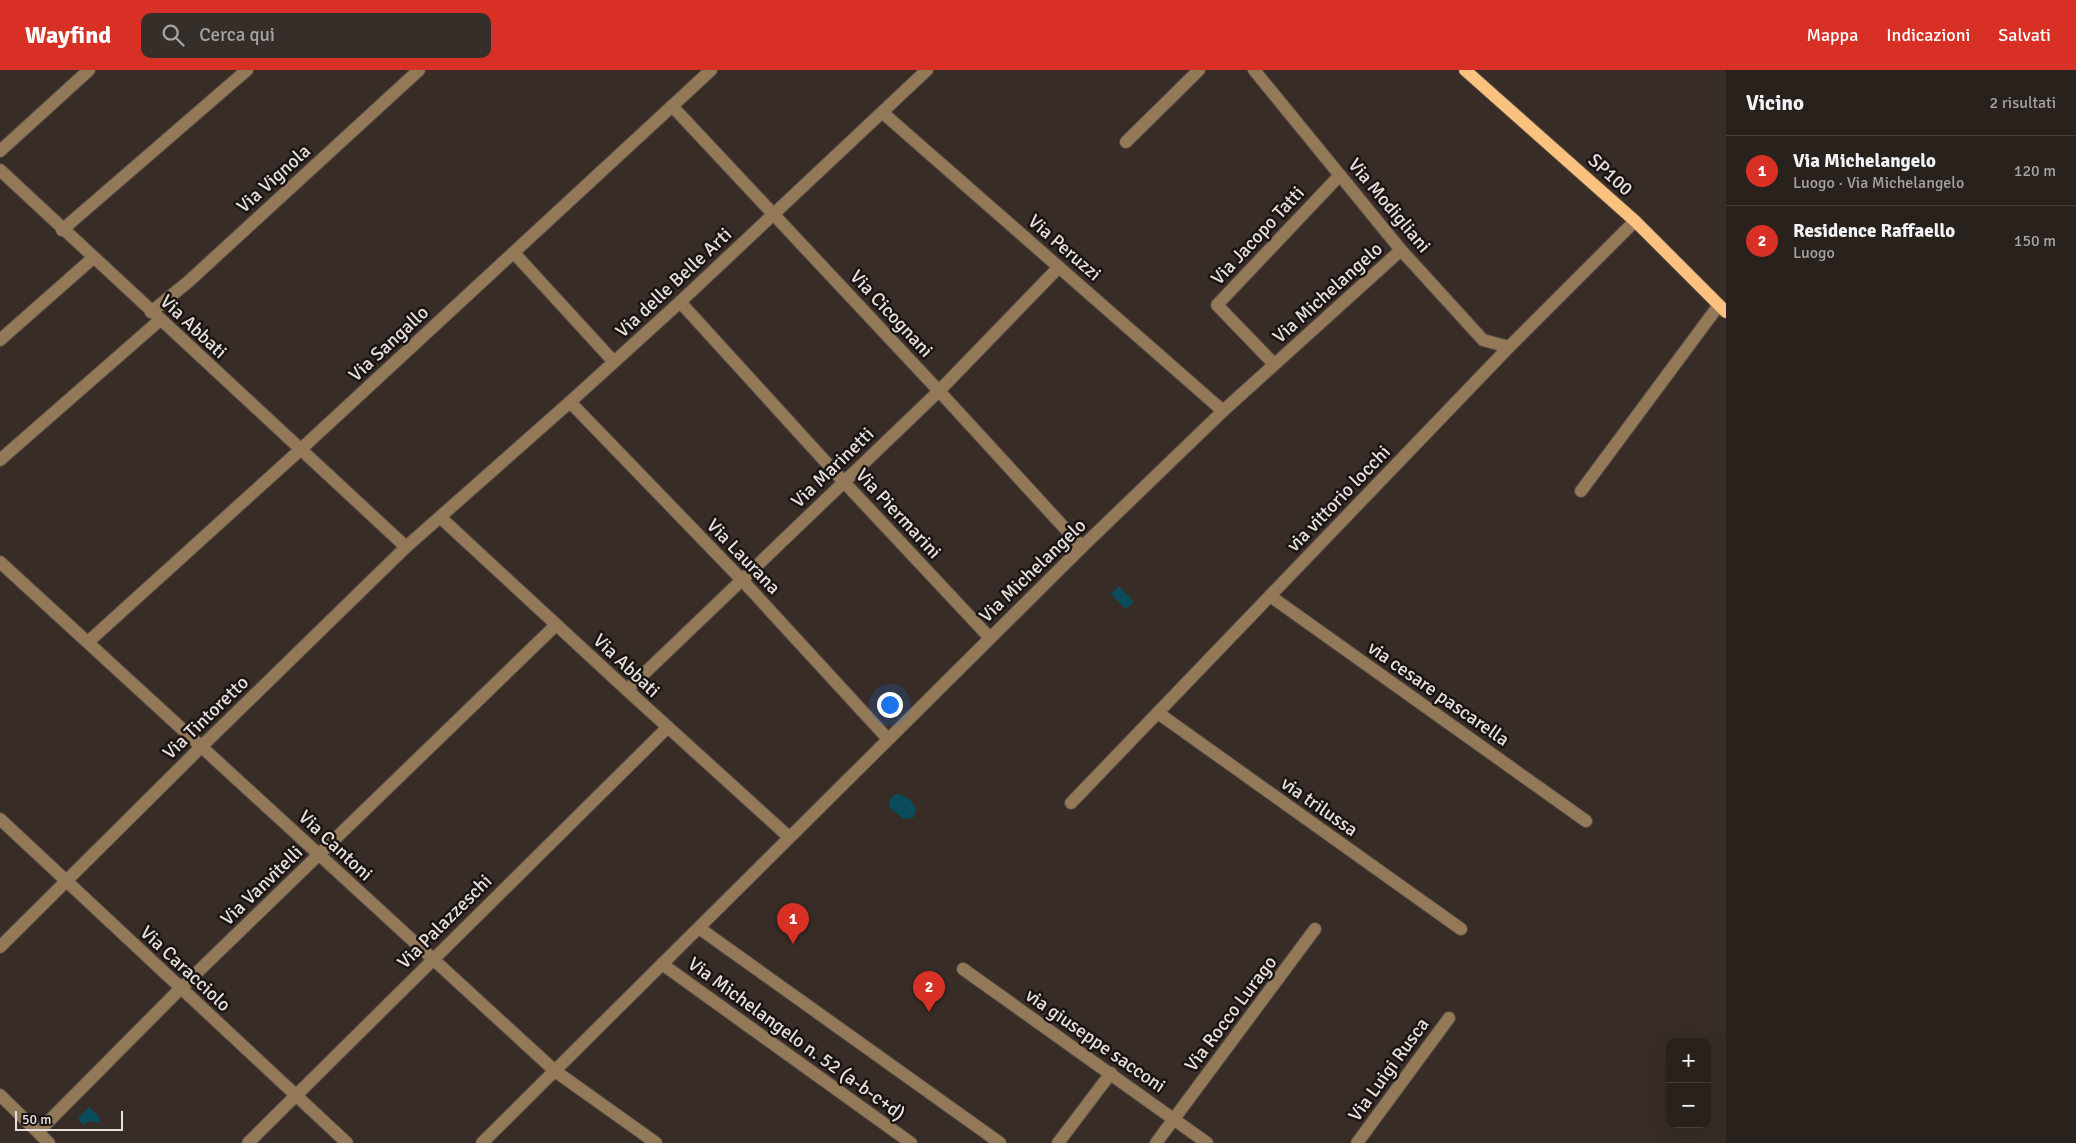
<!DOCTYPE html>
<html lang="it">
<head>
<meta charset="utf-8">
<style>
  :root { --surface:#29211c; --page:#352e29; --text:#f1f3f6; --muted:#a5a3a3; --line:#453e3b; --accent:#d93025 }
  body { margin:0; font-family:Signika,sans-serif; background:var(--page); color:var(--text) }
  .controls { position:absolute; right:15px; bottom:15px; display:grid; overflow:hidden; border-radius:10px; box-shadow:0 5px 20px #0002 }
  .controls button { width:45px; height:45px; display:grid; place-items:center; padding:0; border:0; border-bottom:1px solid var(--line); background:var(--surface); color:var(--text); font:25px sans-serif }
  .scale { position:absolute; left:15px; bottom:12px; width:108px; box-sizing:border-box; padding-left:5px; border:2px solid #e7e0dc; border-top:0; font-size:14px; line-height:18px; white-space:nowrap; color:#e7e0dc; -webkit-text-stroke:4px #1a1513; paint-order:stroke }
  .you { position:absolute; left:889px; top:634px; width:18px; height:18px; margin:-12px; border:4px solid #fff; border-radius:50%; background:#1a73e8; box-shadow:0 0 0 8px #1a73e833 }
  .badge { display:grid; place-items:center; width:32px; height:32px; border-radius:50%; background:var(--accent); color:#fff; font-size:16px; font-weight:700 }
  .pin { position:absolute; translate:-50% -41px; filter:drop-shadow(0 1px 2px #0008) }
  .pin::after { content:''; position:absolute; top:26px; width:18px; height:15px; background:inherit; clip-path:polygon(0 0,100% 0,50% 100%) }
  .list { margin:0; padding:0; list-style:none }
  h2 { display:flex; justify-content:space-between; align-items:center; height:65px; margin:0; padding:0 20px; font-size:21px }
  h2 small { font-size:16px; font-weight:400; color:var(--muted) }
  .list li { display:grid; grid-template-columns:32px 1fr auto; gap:15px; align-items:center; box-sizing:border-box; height:70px; padding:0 20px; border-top:1px solid var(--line) }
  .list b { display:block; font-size:19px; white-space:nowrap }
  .list p { margin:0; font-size:16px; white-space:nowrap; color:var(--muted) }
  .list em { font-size:16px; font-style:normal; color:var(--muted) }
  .icon { flex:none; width:28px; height:28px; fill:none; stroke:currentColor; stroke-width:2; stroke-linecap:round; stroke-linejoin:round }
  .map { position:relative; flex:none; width:1726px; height:1073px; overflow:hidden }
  header { display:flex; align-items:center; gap:30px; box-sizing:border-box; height:70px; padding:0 25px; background:var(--accent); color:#fff }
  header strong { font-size:24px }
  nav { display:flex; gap:28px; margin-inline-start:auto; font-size:18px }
  .search { width:350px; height:45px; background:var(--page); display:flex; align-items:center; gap:12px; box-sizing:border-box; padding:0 18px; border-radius:10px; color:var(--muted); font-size:19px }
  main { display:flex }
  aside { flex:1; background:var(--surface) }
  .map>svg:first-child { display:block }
  .water { fill:#0a4c5b }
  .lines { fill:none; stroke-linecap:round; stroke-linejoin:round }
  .minor-casing { stroke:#534943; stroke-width:14 }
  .major-casing { stroke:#534943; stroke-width:14 }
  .minor { stroke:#947959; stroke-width:12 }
  .major { stroke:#fbc27f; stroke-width:12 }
  .labels { text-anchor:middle; stroke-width:5; stroke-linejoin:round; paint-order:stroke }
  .street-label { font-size:19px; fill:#e7e0dc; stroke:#1a1513 }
</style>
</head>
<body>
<header>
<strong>Wayfind</strong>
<div class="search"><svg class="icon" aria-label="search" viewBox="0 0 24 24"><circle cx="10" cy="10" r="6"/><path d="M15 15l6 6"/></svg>Cerca qui</div>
<nav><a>Mappa</a><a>Indicazioni</a><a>Salvati</a></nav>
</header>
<main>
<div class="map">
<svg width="1726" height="1073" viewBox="0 0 1726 1073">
  <rect width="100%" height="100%" fill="#372c26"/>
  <g class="water">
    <polygon points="1119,516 1134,532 1126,539 1111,524"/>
    <path d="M 896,724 C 904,724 915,732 916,741 L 913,748 L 904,749 L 890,738 L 889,730 Z"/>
    <polygon points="89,1037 99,1046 100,1050 98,1053 90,1051 83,1055 78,1048"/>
  </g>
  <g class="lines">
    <g class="minor-casing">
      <g id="minor">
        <polyline points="1254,0 1401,180 1483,270 1509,277"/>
        <polyline points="672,36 939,321 1082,477"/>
        <polyline points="883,43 1223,341"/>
        <polyline points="1126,72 1199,0"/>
        <polyline points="0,81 89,0"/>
        <polyline points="0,100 406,477"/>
        <polyline points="62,160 247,0"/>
        <polyline points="514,183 614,292"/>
        <polyline points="680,232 844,412 990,568"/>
        <polyline points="151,242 188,212 419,0"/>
        <polyline points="0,270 93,188"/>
        <polyline points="1274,294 1217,235 1340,105"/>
        <polyline points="570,332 742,510 888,669"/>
        <polyline points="0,390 160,250"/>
        <polyline points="1581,421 1719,235"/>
        <polyline points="441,448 627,620 789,767"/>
        <polyline points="0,492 555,1001 656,1073"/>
        <polyline points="1270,526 1586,751"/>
        <polyline points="88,572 300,380 711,0"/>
        <polyline points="627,620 939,321 1059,197"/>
        <polyline points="1158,643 1461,859"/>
        <polyline points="1071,733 1509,277 1635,151"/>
        <polyline points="0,749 347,1073"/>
        <polyline points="699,858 1000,1073"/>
        <polyline points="0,877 202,676 406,477 570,332 680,232 927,0"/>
        <polyline points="662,894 911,1073"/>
        <polyline points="963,899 1207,1073"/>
        <polyline points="0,1025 49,1073"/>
        <polyline points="38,1062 181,918 556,555"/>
        <polyline points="248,1073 668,657"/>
        <polyline points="482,1073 1082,477 1223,341 1401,180"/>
        <polyline points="1058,1073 1111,1003"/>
        <polyline points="1156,1073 1315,859"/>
        <polyline points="1357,1073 1449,948"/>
      </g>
    </g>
    <g class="major-casing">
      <polyline id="major" points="1465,0 1635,151 1726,242"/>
    </g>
    <use href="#minor" class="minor"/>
    <use href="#major" class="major"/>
  </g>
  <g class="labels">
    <g class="street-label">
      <text transform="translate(1611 104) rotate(42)" y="7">SP100</text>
      <text transform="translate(273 108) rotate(-42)" y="7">Via Vignola</text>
      <text transform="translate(1390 135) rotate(50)" y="7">Via Modigliani</text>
      <text transform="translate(1257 165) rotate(-47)" y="7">Via Jacopo Tatti</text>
      <text transform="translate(1065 177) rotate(41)" y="7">Via Peruzzi</text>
      <text transform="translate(673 212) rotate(-43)" y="7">Via delle Belle Arti</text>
      <text transform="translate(1327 222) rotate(-42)" y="7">Via Michelangelo</text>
      <text transform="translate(892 243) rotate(47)" y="7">Via Cicognani</text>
      <text transform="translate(194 256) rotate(43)" y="7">Via Abbati</text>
      <text transform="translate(388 273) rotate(-43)" y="7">Via Sangallo</text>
      <text transform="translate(832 397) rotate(-44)" y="7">Via Marinetti</text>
      <text transform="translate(1338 428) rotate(-46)" y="7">via vittorio locchi</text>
      <text transform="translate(899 443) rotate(47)" y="7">Via Piermarini</text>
      <text transform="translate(744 486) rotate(46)" y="7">Via Laurana</text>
      <text transform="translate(1032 500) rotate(-44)" y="7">Via Michelangelo</text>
      <text transform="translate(627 595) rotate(43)" y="7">Via Abbati</text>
      <text transform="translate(1439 623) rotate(35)" y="7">via cesare pascarella</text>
      <text transform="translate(205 647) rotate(-44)" y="7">Via Tintoretto</text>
      <text transform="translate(1320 736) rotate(35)" y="7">via trilussa</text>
      <text transform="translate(336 775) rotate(43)" y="7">Via Cantoni</text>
      <text transform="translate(261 815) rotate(-44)" y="7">Via Vanvitelli</text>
      <text transform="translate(444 851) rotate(-45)" y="7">Via Palazzeschi</text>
      <text transform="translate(186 898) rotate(43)" y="7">Via Caracciolo</text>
      <text transform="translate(1230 943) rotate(-53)" y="7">Via Rocco Lurago</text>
      <text transform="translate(797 968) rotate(36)" y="7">Via Michelangelo n. 52 (a-b-c+d)</text>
      <text transform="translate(1096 970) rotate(35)" y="7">via giuseppe sacconi</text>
      <text transform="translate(1388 999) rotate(-54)" y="7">Via Luigi Rusca</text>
    </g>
  </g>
</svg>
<div class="controls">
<button>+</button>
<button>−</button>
</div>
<div class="scale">50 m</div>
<div class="you"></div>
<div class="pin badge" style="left:793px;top:874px">1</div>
<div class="pin badge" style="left:929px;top:942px">2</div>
</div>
<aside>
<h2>Vicino<small>2 risultati</small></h2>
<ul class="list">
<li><span class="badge">1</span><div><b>Via Michelangelo</b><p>Luogo · Via Michelangelo</p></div><em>120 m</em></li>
<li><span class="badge">2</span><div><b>Residence Raffaello</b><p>Luogo</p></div><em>150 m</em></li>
</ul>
</aside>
</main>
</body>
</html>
